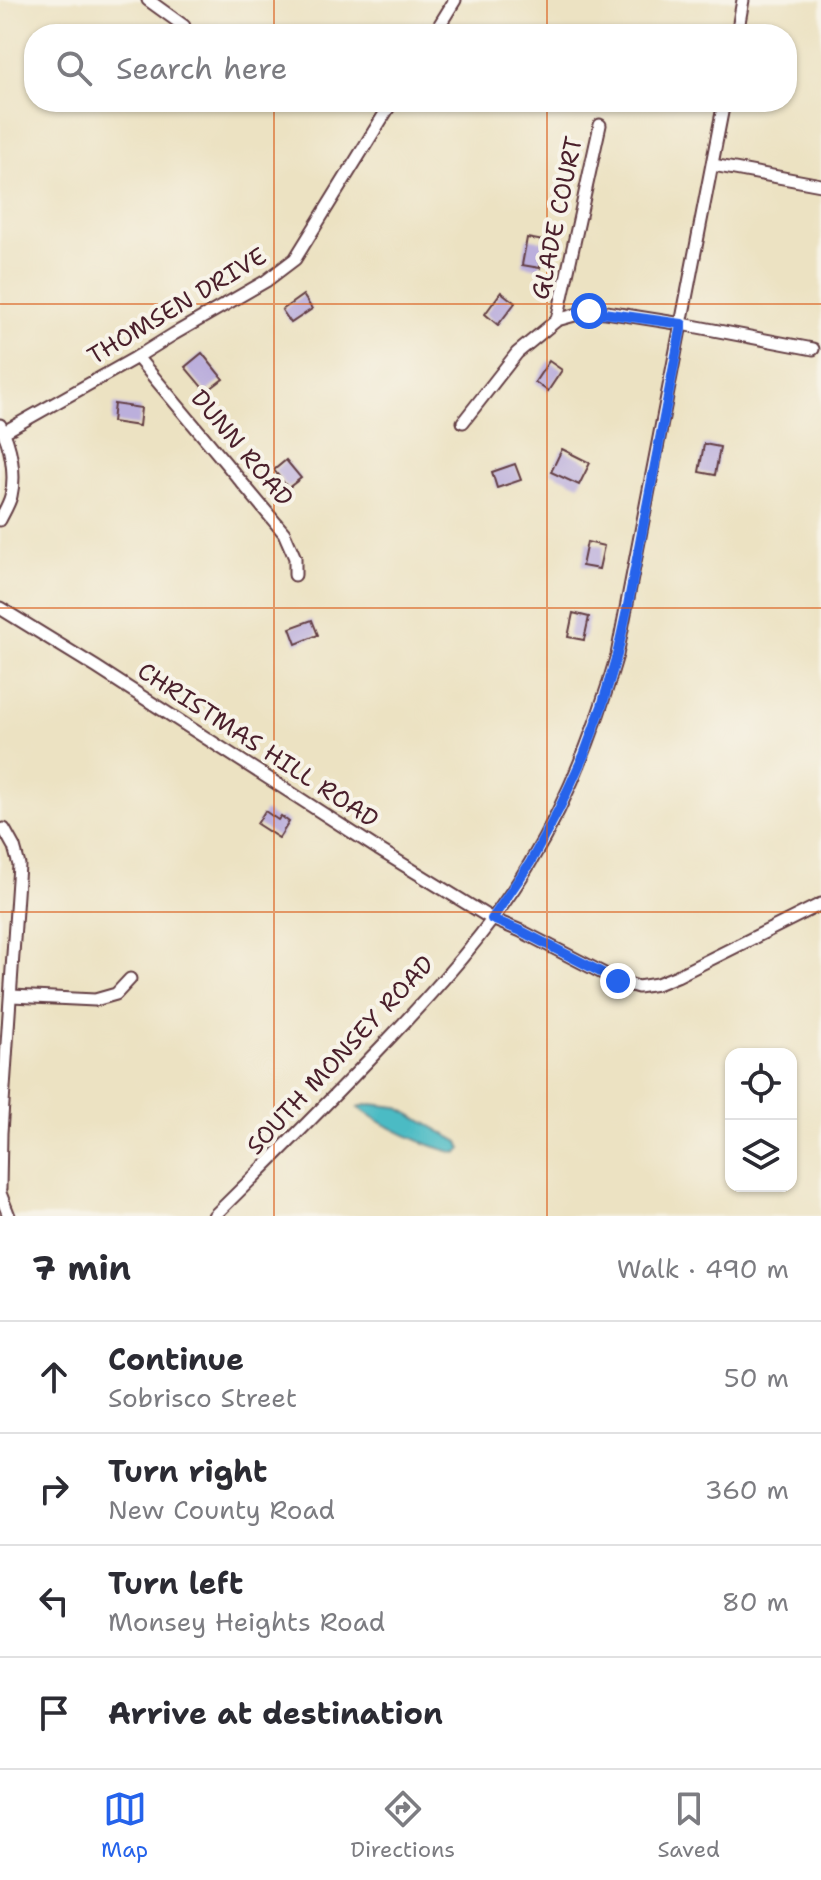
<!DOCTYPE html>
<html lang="en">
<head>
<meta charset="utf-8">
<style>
  :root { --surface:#fff; --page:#f2f2f3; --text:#2b2b33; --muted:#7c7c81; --line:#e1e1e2; --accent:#2563eb }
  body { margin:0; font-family:"Shantell Sans",sans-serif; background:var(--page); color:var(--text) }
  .controls { position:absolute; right:24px; bottom:24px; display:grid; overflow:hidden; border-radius:16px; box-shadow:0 2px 6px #0004 }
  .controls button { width:72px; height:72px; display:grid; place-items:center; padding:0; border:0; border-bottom:2px solid var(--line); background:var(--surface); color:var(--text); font:40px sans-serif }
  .stop { position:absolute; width:24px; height:24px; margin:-18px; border:6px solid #2563eb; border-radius:50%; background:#fff }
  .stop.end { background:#2563eb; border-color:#fff; box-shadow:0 2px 8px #0008 }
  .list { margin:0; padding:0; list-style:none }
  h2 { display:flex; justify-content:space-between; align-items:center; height:104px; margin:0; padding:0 32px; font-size:34px }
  h2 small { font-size:26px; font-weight:400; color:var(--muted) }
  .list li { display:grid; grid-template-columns:52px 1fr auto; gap:24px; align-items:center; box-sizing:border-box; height:112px; padding:0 32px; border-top:2px solid var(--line) }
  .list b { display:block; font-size:30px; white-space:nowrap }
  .list p { margin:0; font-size:26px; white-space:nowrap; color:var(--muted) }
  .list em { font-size:26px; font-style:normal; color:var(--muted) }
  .icon { flex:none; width:44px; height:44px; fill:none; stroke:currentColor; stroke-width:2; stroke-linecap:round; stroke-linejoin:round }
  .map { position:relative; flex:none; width:821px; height:1216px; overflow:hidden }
  .search { position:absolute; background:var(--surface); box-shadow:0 2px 6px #0004; left:24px; right:24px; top:24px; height:88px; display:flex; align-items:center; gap:20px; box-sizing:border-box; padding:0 28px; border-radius:32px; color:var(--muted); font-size:30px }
  .sheet { height:552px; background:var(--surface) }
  nav { display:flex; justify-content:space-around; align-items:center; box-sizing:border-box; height:112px; border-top:2px solid var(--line); background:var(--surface); font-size:22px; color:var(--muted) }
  nav a { display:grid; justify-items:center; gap:4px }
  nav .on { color:var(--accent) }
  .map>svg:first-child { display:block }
  .water { fill:#4cbbc4; stroke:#4b6d78; stroke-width:2 }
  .building { fill:#bbafdc }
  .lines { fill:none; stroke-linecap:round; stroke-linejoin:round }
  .minor-casing { stroke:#623c42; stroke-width:15 }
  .minor { stroke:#fff; stroke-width:11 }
  .route { stroke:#2563eb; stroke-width:10 }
  .grid { fill:none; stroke:#d8530f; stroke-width:2; stroke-opacity:0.55 }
  .labels { text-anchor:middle; stroke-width:8; stroke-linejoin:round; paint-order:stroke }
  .street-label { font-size:24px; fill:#4a1f2b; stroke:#f7f3e8 }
</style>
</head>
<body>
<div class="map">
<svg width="821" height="1216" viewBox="0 0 821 1216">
  <rect width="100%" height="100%" fill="#f7f3e8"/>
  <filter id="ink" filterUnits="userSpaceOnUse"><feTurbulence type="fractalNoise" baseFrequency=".0125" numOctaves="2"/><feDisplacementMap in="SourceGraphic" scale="16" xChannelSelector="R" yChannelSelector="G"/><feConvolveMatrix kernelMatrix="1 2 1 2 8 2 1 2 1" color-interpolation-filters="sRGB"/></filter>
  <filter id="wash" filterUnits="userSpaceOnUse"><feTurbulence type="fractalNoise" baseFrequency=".006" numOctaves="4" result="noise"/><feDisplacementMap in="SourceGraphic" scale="32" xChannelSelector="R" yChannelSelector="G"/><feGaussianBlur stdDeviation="1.8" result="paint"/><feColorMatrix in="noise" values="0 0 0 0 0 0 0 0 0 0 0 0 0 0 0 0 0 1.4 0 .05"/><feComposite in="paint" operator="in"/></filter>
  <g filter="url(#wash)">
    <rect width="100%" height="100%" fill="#ece2c2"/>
    <path class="water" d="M 371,1104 L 397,1107 L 459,1142 L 462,1149 L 457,1153 C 425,1146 384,1127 358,1107 Z"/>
    <g id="blocks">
      <g class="building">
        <polygon points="527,238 544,241 540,268 522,265"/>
        <polygon points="501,292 515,303 498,325 485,314"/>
        <polygon points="303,295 312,309 291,323 282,310"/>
        <polygon points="202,353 223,379 206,392 185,367"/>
        <polygon points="549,361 562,370 548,391 535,382"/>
        <polygon points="114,404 141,408 139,426 112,422"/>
        <polygon points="704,444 720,447 715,475 699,472"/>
        <polygon points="562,449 590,463 579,485 551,472"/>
        <polygon points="286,460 301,478 288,488 274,470"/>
        <polygon points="515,464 521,480 497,488 492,472"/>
        <polygon points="587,542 604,546 599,569 582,566"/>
        <polygon points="573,613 589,617 584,640 568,637"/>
        <polygon points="312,620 318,635 296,644 290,628"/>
        <polygon points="265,811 278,820 281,816 289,822 279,838 257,824"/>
      </g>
    </g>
  </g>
  <g filter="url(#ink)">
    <use href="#blocks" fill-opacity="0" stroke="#623c42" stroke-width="2"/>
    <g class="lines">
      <g class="minor-casing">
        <g id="minor">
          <polyline points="148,0 184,26"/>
          <polyline points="434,34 455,0"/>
          <polyline points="737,34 743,0"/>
          <polyline points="713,165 821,185"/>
          <polyline points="557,320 600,125"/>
          <polyline points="137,357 284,533 295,558 295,575"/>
          <polyline points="463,422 517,353 557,320 589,311 606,312 682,324 813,349"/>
          <path d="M 0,425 C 11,445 16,474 11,496 C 9,504 4,512 0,520"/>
          <polyline points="4,432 137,357 174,334 266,281 295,259 392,102"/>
          <polyline points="0,608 96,667 378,849 492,919 521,931 618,981 638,987 657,984 677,976 821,904"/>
          <polyline points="12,996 95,1000 116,994 130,979"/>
          <polyline points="0,1189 1,1133 19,865 14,847 4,829"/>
          <polyline points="0,1193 9,1216"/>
          <path d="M 214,1216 C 272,1159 329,1102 385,1043 C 438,987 491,929 530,863 C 569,798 596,728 617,655 L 724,102"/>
        </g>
      </g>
      <use href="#minor" class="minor"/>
    </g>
  </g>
  <g class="lines" filter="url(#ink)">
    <polyline class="route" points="589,311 682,324 628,605 617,655 602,706 584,755 559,809 530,863 492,919 521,931 618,981"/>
  </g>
  <path class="grid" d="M 274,0 L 274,34M 547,0 L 547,34M 274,102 L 274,1216M 547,102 L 547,1216M 0,304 L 821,304M 0,608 L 821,608M 0,912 L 821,912"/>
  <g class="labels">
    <g class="street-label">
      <text transform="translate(557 218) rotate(-78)" y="8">GLADE COURT</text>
      <text transform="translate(177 306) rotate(-31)" y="8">THOMSEN DRIVE</text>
      <text transform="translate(242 448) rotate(50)" y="8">DUNN ROAD</text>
      <text transform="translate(258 745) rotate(33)" y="8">CHRISTMAS HILL ROAD</text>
      <text transform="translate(340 1055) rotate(-47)" y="8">SOUTH MONSEY ROAD</text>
    </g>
  </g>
</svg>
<div class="controls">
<button><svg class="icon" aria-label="locate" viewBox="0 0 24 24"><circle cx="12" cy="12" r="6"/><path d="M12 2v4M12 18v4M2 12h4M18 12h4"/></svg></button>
<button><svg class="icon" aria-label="layers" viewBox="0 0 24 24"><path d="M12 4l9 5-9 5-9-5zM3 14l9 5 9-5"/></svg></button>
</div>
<div class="stop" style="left:589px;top:311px"></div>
<div class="stop end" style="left:618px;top:981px"></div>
<div class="search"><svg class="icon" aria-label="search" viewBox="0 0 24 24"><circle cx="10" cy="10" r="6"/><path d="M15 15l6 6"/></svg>Search here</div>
</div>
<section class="sheet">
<h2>7 min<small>Walk · 490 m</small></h2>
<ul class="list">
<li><svg class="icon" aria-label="ahead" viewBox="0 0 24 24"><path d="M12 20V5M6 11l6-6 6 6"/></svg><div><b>Continue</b><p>Sobrisco Street</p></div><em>50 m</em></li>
<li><svg class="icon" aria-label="right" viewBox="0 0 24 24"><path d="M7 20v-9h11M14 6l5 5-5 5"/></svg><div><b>Turn right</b><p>New County Road</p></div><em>360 m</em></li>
<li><svg class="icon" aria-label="left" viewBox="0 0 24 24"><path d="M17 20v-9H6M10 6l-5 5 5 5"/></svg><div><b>Turn left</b><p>Monsey Heights Road</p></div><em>80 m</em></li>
<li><svg class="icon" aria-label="arrive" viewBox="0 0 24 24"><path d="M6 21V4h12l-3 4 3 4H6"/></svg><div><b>Arrive at destination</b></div></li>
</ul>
</section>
<nav>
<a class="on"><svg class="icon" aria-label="map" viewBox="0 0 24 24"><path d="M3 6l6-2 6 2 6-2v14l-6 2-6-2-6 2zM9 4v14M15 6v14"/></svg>Map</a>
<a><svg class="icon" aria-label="directions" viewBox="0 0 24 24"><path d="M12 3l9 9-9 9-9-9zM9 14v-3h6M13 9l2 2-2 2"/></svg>Directions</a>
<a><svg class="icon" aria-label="saved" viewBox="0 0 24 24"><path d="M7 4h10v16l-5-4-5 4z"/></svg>Saved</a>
</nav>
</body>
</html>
